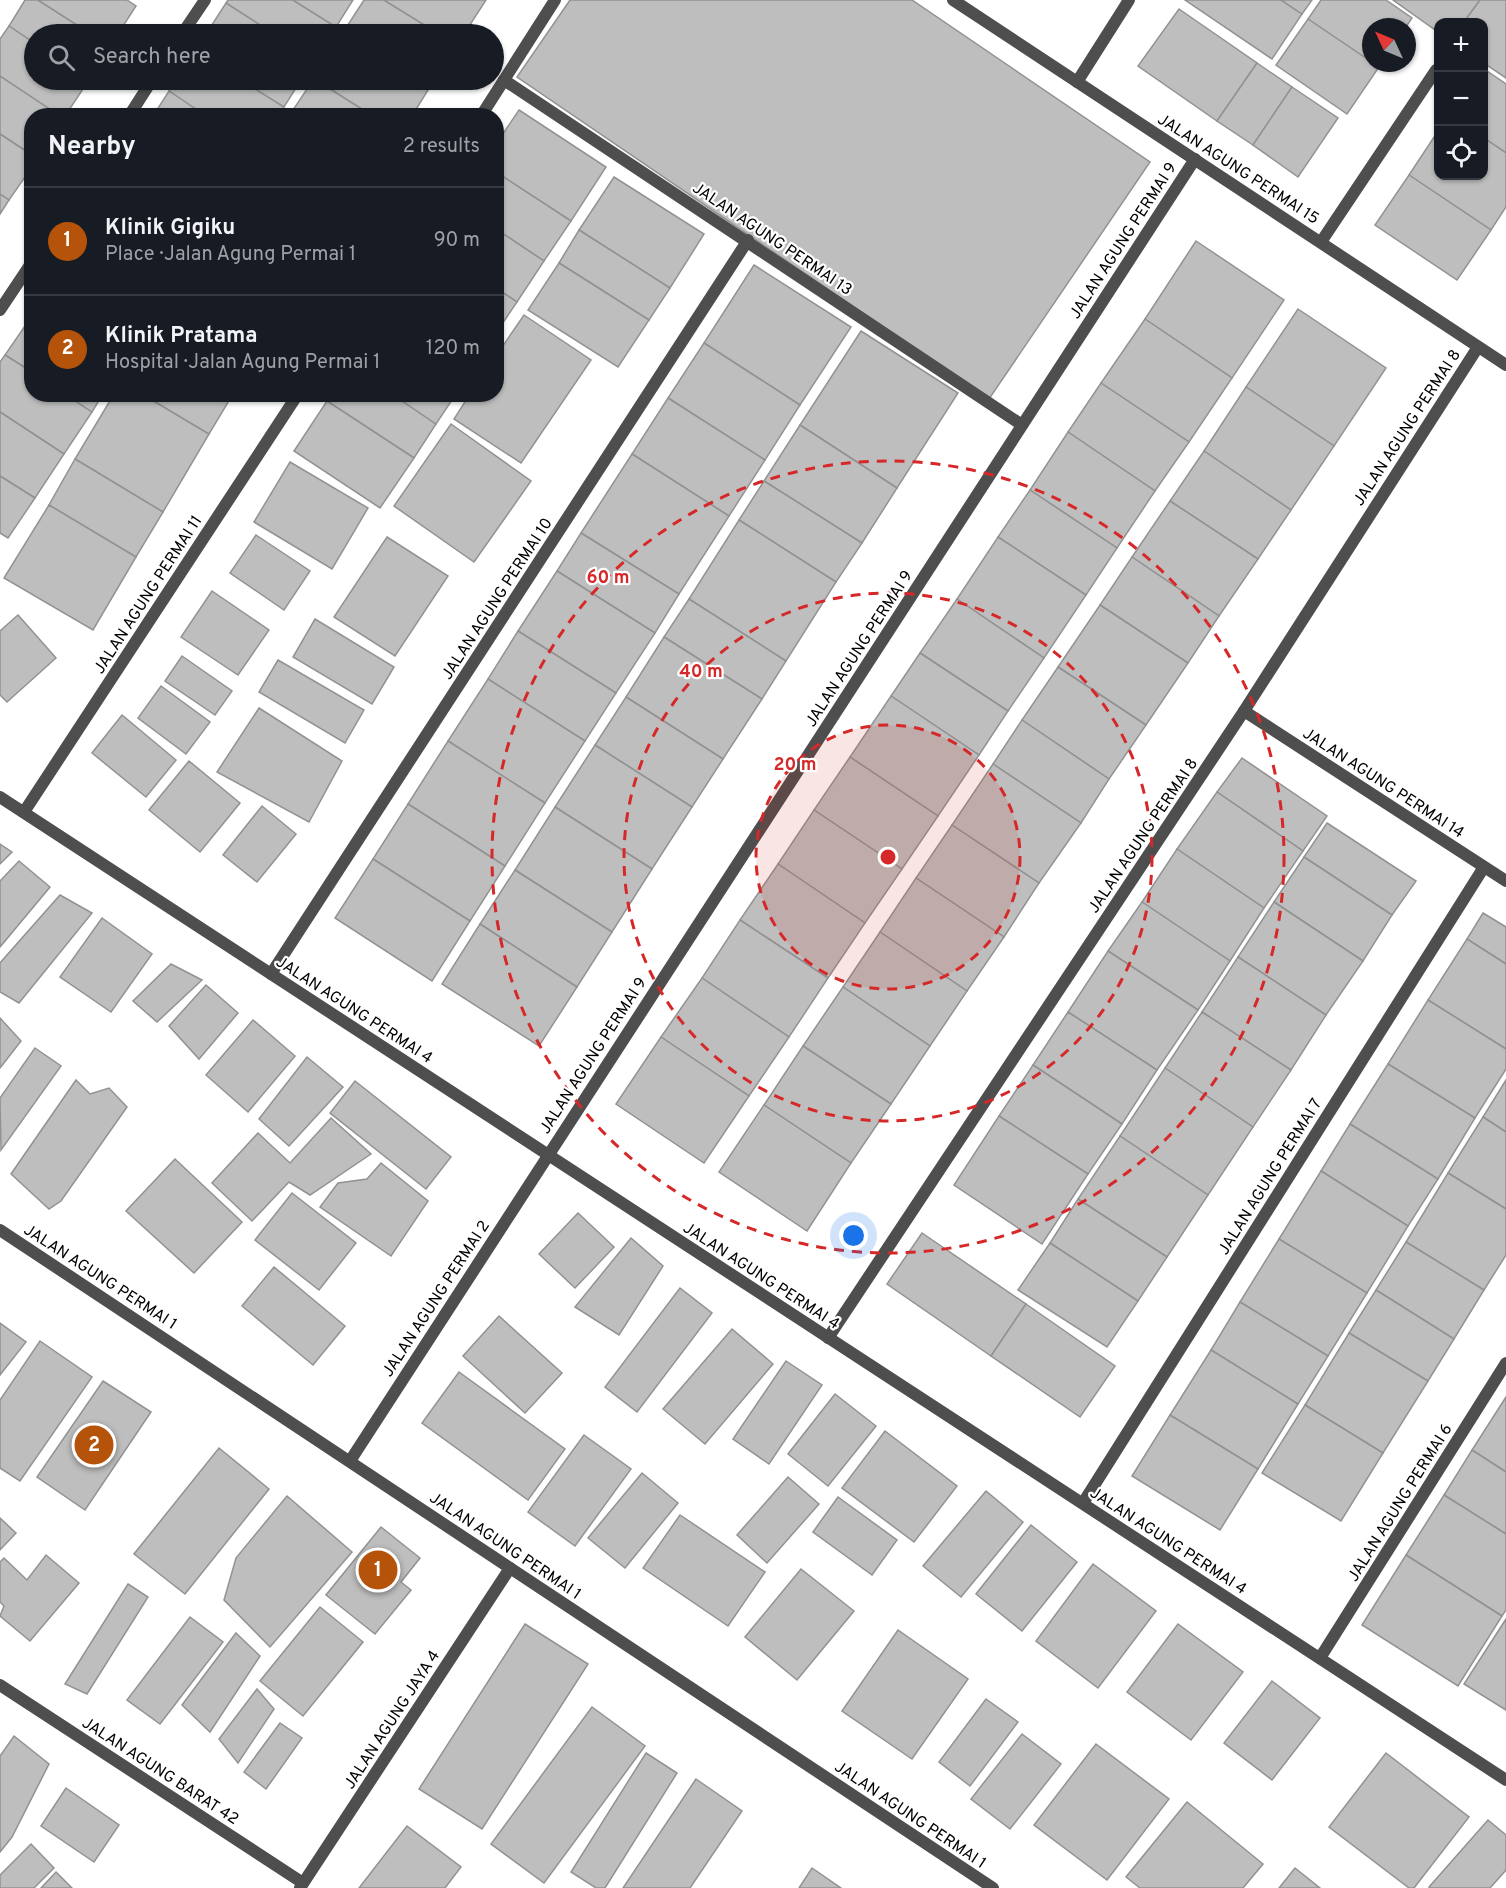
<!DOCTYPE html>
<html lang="en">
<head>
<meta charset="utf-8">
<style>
  :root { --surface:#171b24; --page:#242831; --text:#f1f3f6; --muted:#9ea1a6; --line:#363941; --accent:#b45309 }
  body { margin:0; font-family:Overpass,sans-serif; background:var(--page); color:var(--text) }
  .controls { position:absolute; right:18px; top:18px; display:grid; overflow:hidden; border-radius:12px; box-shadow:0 2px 4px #0004 }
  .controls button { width:54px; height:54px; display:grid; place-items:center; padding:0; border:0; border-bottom:2px solid var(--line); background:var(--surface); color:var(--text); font:30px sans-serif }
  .compass { position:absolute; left:1362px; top:18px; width:54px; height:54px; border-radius:50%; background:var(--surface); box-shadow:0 2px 4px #0004; rotate:314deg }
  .you { position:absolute; left:854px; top:1236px; width:21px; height:21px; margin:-15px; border:4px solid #fff; border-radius:50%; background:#1a73e8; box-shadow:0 0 0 9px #1a73e833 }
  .badge { display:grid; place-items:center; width:39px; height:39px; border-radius:50%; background:var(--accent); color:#fff; font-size:20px; font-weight:700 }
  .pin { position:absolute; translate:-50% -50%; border:3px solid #fff; box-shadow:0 2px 6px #0006 }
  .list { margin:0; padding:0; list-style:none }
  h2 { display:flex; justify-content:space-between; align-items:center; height:78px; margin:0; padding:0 24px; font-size:26px }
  h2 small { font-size:20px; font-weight:400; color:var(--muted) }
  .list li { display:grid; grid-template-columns:39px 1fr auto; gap:18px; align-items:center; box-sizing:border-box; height:108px; padding:0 24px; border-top:2px solid var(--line) }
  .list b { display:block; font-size:22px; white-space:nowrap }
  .list p { margin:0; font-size:20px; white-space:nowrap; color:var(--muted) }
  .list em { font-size:20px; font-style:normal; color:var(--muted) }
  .icon { flex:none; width:33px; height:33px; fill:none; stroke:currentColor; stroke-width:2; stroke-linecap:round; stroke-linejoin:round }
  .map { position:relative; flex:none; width:1506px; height:1888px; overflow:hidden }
  .search { position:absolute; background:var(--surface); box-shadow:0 2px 4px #0004; left:24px; top:24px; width:480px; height:66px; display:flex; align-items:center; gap:15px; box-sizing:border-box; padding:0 21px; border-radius:33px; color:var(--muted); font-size:22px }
  .panel { position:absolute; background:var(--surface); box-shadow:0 2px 4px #0004; left:24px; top:108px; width:480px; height:294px; border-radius:24px }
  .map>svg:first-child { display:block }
  .building { fill:#bebebe; stroke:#929292; stroke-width:1.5 }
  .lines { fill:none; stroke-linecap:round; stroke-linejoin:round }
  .street { stroke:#4e4e4e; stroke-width:12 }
  .ring { fill:none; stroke:#d62828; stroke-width:3; stroke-dasharray:10 8 }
  .labels { text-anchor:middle; stroke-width:4.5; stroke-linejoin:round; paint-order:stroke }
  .street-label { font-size:16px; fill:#000; stroke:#fff }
  .centre { fill:#d62828; stroke:#fff; stroke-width:3 }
  .ring-label { font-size:18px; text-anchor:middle; font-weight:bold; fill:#d62828; stroke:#fff; stroke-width:4.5; stroke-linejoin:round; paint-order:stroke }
</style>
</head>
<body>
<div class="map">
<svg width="1506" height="1888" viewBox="0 0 1506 1888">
  <rect width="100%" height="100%" fill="#fff"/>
  <g class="building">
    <polygon points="25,0 38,0 91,34 34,34 34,43 9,26"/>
    <polygon points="38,0 127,0 136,6 118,34 91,34"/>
    <polygon points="228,0 293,0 336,27 331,34 274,34 226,3"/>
    <polygon points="293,0 353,0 336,27"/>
    <polygon points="364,0 384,0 439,34 342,34"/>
    <polygon points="384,0 486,0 464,34 439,34"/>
    <polygon points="570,0 912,0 1150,162 989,399 517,77"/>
    <polygon points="1185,0 1281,0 1302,14 1272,59"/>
    <polygon points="1281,0 1312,0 1302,14"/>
    <polygon points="1321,0 1386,0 1412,18 1406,27 1371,27 1371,62 1308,19"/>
    <polygon points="1393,0 1480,0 1464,22 1438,22 1438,32"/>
    <polygon points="1480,0 1506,0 1506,78 1484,63 1484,22 1464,22"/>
    <polygon points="226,3 274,34 206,34"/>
    <polygon points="1179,9 1257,63 1217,121 1138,66"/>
    <polygon points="1308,19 1379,67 1347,114 1276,65"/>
    <polygon points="9,26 34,43 34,80 89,80 65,116 60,116 0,76 0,39"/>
    <polygon points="1257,63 1292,87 1253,145 1217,121"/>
    <polygon points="1484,69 1506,84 1506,153 1484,138"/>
    <polygon points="0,76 60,116 32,116 32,155 0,134"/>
    <polygon points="177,80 241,80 284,107 278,116 206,116 169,91"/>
    <polygon points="241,80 301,80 284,107"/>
    <polygon points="313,80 316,80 373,116 301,116 293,110"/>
    <polygon points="316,80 412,80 428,90 412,116 373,116"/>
    <polygon points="412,80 435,80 428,90"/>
    <polygon points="1292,87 1338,118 1298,177 1253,145"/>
    <polygon points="169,91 206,116 153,116"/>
    <polygon points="519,110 606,167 571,221 496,172 496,144"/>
    <polygon points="1438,131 1438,176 1484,176 1484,138 1506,153 1506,207 1491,230 1409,175"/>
    <polygon points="0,134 32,155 32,167 9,200 0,194"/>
    <polygon points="496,172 571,221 544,261 496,229"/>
    <polygon points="1409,175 1491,230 1457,280 1375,225"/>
    <polygon points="614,177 704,234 670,288 579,230"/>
    <polygon points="0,194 9,200 0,214"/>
    <polygon points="496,229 544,261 517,302 496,288"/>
    <polygon points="579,230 670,288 649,320 559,263"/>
    <polygon points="1196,241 1284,300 1232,378 1145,319"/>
    <polygon points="559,263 649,320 618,367 528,310"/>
    <polygon points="754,265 851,327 800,405 704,343"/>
    <polygon points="496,288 517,302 496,333"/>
    <polygon points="1298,309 1386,368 1334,446 1246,387"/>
    <polygon points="524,315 591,360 521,463 454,419 470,394 496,394 496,356"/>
    <polygon points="1145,319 1232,378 1189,442 1101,383"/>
    <polygon points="27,323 32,326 32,372 5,355"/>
    <polygon points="861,331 958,393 897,488 800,425"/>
    <polygon points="704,343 800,405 765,460 668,398"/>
    <polygon points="5,355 32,372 32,394 65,394 92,412 64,454 0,412 0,362"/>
    <polygon points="1101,383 1189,442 1155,491 1068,432"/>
    <polygon points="1246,387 1334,446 1291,510 1204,451"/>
    <polygon points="65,394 103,394 92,412"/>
    <polygon points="114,394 142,394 209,434 163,512 75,459"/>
    <polygon points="142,394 233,394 209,434"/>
    <polygon points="331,394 392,394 436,424 414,458 327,401"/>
    <polygon points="392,394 456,394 436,424"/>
    <polygon points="668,398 765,460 729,516 632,454"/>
    <polygon points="327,401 414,458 380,508 294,451"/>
    <polygon points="0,412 64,454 35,498 0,476"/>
    <polygon points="451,424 531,481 474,562 394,506"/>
    <polygon points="800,425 897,488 862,543 764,481"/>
    <polygon points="1068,432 1155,491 1117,548 1030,490"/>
    <polygon points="1204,451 1291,510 1258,559 1170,501"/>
    <polygon points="632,454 729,516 679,594 581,533"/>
    <polygon points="75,459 163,512 136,557 49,505"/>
    <polygon points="290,462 368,508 332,569 254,522"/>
    <polygon points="0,476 35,498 8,538 0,533"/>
    <polygon points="764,481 862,543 836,582 739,520"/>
    <polygon points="1030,490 1117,548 1086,595 998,537"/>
    <polygon points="1170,501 1258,559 1219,616 1132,557"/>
    <polygon points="49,505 136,557 93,630 4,578"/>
    <polygon points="739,520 836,582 786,661 689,599"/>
    <polygon points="581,533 679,594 655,633 557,571"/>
    <polygon points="256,535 310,571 284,610 230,573"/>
    <polygon points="387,537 448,576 395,656 334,617"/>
    <polygon points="998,537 1086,595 1044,658 957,599"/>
    <polygon points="1132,557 1219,616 1188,663 1100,605"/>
    <polygon points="557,571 655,633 616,693 518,631"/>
    <polygon points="212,591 269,630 238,675 181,637"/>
    <polygon points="689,599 786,661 762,699 664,637"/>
    <polygon points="957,599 1044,658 1008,711 920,653"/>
    <polygon points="1100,605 1188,663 1146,725 1058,667"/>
    <polygon points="18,615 56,658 7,702 0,695 0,631"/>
    <polygon points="315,619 394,667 372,704 293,657"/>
    <polygon points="518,631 616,693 585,741 488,679"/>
    <polygon points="664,637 762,699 723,759 626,697"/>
    <polygon points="920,653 1008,711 979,755 891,696"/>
    <polygon points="182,656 232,691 215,715 165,681"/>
    <polygon points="278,660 364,710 345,743 259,692"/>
    <polygon points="1058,667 1146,725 1109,779 1022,720"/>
    <polygon points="488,679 585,741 545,803 448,741"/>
    <polygon points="161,686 210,722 186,754 138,718"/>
    <polygon points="891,696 979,755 938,816 850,757"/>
    <polygon points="626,697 723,759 692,807 595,745"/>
    <polygon points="259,708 342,761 309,822 217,772"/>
    <polygon points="122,715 176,760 146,797 92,753"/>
    <polygon points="1022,720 1109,779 1081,823 993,764"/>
    <polygon points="448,741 545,803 505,866 408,804"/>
    <polygon points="595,745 692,807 652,869 555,807"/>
    <polygon points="850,757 938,816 902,869 814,810"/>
    <polygon points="1242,758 1327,816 1303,851 1217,792"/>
    <polygon points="189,761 240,803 200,852 149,810"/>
    <polygon points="993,764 1081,823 1039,883 952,825"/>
    <polygon points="1217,792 1303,851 1264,908 1177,849"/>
    <polygon points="408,804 505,866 470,921 373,859"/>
    <polygon points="262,806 296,834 257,882 223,855"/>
    <polygon points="555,807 652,869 612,932 515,870"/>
    <polygon points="814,810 902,869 865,923 778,864"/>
    <polygon points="1327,823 1416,881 1392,915 1304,857"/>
    <polygon points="952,825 1039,883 1004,937 916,878"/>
    <polygon points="0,844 12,852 0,864"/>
    <polygon points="1177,849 1264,908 1230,961 1142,902"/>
    <polygon points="1304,857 1392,915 1363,961 1274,902"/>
    <polygon points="373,859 470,921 432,981 335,918"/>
    <polygon points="19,861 50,887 0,947 0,881"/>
    <polygon points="778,864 865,923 828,978 740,920"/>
    <polygon points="515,870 612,932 577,987 480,924"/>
    <polygon points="916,878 1004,937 967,991 880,932"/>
    <polygon points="60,895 92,913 19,1003 0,992 0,963"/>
    <polygon points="1142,902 1230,961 1198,1010 1108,951"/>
    <polygon points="1274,902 1363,961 1326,1015 1238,957"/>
    <polygon points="1483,913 1506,927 1506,964 1467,939"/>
    <polygon points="102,918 152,954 111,1012 60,977"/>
    <polygon points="740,920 828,978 789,1037 702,978"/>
    <polygon points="480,924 577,987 539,1046 442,984"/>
    <polygon points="880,932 967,991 930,1046 843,987"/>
    <polygon points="1467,939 1506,964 1506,1049 1428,1000"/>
    <polygon points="1108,951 1198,1010 1157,1070 1068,1012"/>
    <polygon points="1238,957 1326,1015 1291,1070 1202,1012"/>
    <polygon points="171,964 202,980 157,1022 133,1001"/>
    <polygon points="702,978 789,1037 749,1096 661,1037"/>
    <polygon points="206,985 238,1013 199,1059 169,1026"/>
    <polygon points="843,987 930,1046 891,1104 803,1046"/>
    <polygon points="1428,1000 1506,1049 1506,1069 1475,1118 1388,1064"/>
    <polygon points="1068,1012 1157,1070 1122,1124 1033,1065"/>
    <polygon points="1202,1012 1291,1070 1253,1127 1165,1068"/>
    <polygon points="0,1018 21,1041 0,1068"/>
    <polygon points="253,1020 295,1056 248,1112 206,1075"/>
    <polygon points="661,1037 749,1096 704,1163 616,1104"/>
    <polygon points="803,1046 891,1104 851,1163 764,1105"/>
    <polygon points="35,1048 61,1066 1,1150 0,1098"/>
    <polygon points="307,1057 343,1087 289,1146 259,1119"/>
    <polygon points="1388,1064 1475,1118 1438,1179 1350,1124"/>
    <polygon points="1033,1065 1122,1124 1088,1174 999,1116"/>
    <polygon points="1165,1068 1253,1127 1208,1195 1120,1136"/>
    <polygon points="76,1080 90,1094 109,1088 127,1107 61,1201 49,1209 11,1174"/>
    <polygon points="1506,1080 1506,1132 1483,1117"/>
    <polygon points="355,1081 451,1157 426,1189 330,1113"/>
    <polygon points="764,1105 851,1163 807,1231 719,1172"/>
    <polygon points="999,1116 1088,1174 1042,1244 954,1185"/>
    <polygon points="1483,1117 1506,1132 1506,1209 1448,1173"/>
    <polygon points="331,1118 371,1154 310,1195 289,1182 252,1221 212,1183 258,1133 290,1163"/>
    <polygon points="1350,1124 1438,1179 1408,1226 1321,1171"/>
    <polygon points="1120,1136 1208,1195 1167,1257 1078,1199"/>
    <polygon points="175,1159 242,1222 194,1273 126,1211"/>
    <polygon points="381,1163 428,1201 391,1256 320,1207 338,1183 367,1179"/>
    <polygon points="1321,1171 1408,1226 1367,1293 1279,1239"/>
    <polygon points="1448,1173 1506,1209 1506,1255 1484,1290 1406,1242"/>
    <polygon points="292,1193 356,1243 319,1290 255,1240"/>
    <polygon points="1078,1199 1167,1257 1138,1301 1050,1243"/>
    <polygon points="578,1213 614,1247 575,1288 539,1254"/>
    <polygon points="922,1233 1026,1304 991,1356 887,1284"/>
    <polygon points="631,1238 663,1266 619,1335 575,1307"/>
    <polygon points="1279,1239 1367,1293 1328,1356 1240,1302"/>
    <polygon points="1406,1242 1484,1290 1454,1339 1376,1290"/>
    <polygon points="1050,1243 1138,1301 1107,1347 1018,1290"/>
    <polygon points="274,1267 345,1326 313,1365 242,1306"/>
    <polygon points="680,1288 712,1313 637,1412 605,1387"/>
    <polygon points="1376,1290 1454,1339 1428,1381 1349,1333"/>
    <polygon points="1240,1302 1328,1356 1298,1404 1211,1350"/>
    <polygon points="1026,1304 1115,1366 1080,1417 991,1356"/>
    <polygon points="499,1316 562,1373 525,1413 463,1356"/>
    <polygon points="0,1323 26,1342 0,1375"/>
    <polygon points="732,1329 773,1364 705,1444 663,1409"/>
    <polygon points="1349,1333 1428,1381 1383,1453 1305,1405"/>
    <polygon points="40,1341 92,1377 20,1481 0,1468 0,1400"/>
    <polygon points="1211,1350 1298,1404 1258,1469 1170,1415"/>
    <polygon points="786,1361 822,1385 769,1464 733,1439"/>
    <polygon points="459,1372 565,1449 528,1500 422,1423"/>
    <polygon points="103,1381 151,1412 85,1510 37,1477"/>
    <polygon points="835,1394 876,1426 828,1486 788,1454"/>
    <polygon points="1506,1397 1506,1472 1472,1450"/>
    <polygon points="1305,1405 1383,1453 1341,1521 1262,1473"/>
    <polygon points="1170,1415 1258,1469 1220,1530 1132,1476"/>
    <polygon points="885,1431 957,1486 914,1542 842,1488"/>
    <polygon points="584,1435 631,1469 575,1546 528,1512"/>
    <polygon points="219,1448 269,1489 185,1594 134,1554"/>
    <polygon points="1472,1450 1506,1472 1506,1534 1444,1495"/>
    <polygon points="642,1473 678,1503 625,1568 588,1538"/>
    <polygon points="788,1477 819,1504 767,1563 737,1535"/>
    <polygon points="986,1491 1023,1522 961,1597 923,1566"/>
    <polygon points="1444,1495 1506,1534 1506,1610 1502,1616 1406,1555"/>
    <polygon points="287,1496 352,1552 270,1647 224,1600 236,1558"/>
    <polygon points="838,1497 897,1540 872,1575 813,1532"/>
    <polygon points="680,1515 765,1572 728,1626 643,1568"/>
    <polygon points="0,1518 16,1533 0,1550"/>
    <polygon points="1031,1525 1077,1562 1022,1631 976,1594"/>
    <polygon points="381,1527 420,1558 401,1582 411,1590 375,1634 326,1595"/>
    <polygon points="46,1555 79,1583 30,1641 0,1616 4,1606 0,1602 0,1562 4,1558 27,1580"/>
    <polygon points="1406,1555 1502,1616 1458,1686 1362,1625"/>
    <polygon points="1093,1564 1156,1611 1098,1688 1036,1641"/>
    <polygon points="801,1569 854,1611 797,1680 745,1637"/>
    <polygon points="128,1584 148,1597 87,1694 65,1684"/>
    <polygon points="320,1607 363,1642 303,1716 260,1681"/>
    <polygon points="190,1617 223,1642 160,1724 127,1700"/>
    <polygon points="1506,1619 1506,1710 1464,1684"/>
    <polygon points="525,1624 588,1664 482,1829 419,1789"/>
    <polygon points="1178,1624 1243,1672 1191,1740 1127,1692"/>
    <polygon points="898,1630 968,1679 912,1759 842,1711"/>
    <polygon points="236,1633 260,1656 210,1732 182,1705"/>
    <polygon points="1272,1681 1320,1718 1272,1780 1224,1743"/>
    <polygon points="257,1689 274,1709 238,1763 219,1739"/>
    <polygon points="986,1699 1018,1722 970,1786 939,1762"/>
    <polygon points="592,1707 645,1746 544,1883 491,1844"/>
    <polygon points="280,1723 302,1738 266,1789 244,1772"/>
    <polygon points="1022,1734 1061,1764 1010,1829 971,1799"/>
    <polygon points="14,1736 49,1764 12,1837 0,1852 0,1756"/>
    <polygon points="1096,1744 1169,1799 1107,1880 1034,1825"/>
    <polygon points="646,1753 677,1773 605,1888 596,1888 571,1872"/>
    <polygon points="1386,1753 1469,1817 1414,1888 1409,1888 1329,1827"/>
    <polygon points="696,1779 742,1811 690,1888 623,1888"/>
    <polygon points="66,1788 119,1825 94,1862 41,1826"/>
    <polygon points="1187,1802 1263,1864 1243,1888 1140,1888 1126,1877"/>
    <polygon points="1488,1820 1506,1835 1506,1870 1490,1888 1431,1888 1429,1887"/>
    <polygon points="407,1826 461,1867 445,1888 359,1888"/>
    <polygon points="31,1844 54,1868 34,1888 0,1888 0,1875"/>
    <polygon points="812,1868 841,1888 799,1888"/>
    <polygon points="1295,1868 1320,1888 1279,1888"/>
    <polygon points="56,1872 72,1888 41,1888"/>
  </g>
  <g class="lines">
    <g class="street">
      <polyline points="953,0 1506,365"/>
      <polyline points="182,34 205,0"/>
      <polyline points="504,80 1022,425"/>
      <polyline points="1077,82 1129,0"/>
      <polyline points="129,116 152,80"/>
      <polyline points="481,116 555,0"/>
      <polyline points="1321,242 1436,70"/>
      <polyline points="0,310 32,262"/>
      <polyline points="1244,711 1506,881"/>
      <polyline points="0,797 1506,1780"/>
      <polyline points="24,812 298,394"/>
      <polyline points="271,974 748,240"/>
      <polyline points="0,1230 993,1888"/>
      <polyline points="828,1338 1244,711 1478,347"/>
      <polyline points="350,1461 1195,159"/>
      <polyline points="1083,1503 1484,867"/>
      <polyline points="1320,1658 1506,1363"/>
      <polyline points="0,1685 303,1883"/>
      <polyline points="300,1888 510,1568"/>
    </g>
  </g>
  <circle cx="888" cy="857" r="132" fill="#d62828" fill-opacity=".12"/>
  <g class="ring">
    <circle cx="888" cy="857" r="132"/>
    <circle cx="888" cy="857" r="264"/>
    <circle cx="888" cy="857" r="396"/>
  </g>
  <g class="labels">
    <g class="street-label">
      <text transform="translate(1239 168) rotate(33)" y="6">JALAN AGUNG PERMAI 15</text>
      <text transform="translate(773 238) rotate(34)" y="6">JALAN AGUNG PERMAI 13</text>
      <text transform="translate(1122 240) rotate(-57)" y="6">JALAN AGUNG PERMAI 9</text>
      <text transform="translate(1406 427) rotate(-57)" y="6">JALAN AGUNG PERMAI 8</text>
      <text transform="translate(147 594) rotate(-57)" y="6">JALAN AGUNG PERMAI 11</text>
      <text transform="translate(496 598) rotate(-57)" y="6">JALAN AGUNG PERMAI 10</text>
      <text transform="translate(858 648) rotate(-57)" y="6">JALAN AGUNG PERMAI 9</text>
      <text transform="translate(1384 782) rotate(33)" y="6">JALAN AGUNG PERMAI 14</text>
      <text transform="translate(1142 835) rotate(-56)" y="6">JALAN AGUNG PERMAI 8</text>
      <text transform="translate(355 1009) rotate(33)" y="6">JALAN AGUNG PERMAI 4</text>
      <text transform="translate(592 1055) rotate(-57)" y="6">JALAN AGUNG PERMAI 9</text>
      <text transform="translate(1269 1176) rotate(-58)" y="6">JALAN AGUNG PERMAI 7</text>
      <text transform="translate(762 1275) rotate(33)" y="6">JALAN AGUNG PERMAI 4</text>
      <text transform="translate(101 1276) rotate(33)" y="6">JALAN AGUNG PERMAI 1</text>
      <text transform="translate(435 1298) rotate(-57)" y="6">JALAN AGUNG PERMAI 2</text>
      <text transform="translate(1399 1502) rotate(-58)" y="6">JALAN AGUNG PERMAI 6</text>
      <text transform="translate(1169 1540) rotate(33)" y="6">JALAN AGUNG PERMAI 4</text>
      <text transform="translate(506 1545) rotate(34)" y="6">JALAN AGUNG PERMAI 1</text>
      <text transform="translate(391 1719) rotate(-57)" y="6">JALAN AGUNG JAYA 4</text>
      <text transform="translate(161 1770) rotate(33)" y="6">JALAN AGUNG BARAT 42</text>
      <text transform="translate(911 1814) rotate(34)" y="6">JALAN AGUNG PERMAI 1</text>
    </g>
  </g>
  <circle cx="888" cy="857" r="9" class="centre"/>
  <g class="ring-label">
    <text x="608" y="583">60 m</text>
    <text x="701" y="677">40 m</text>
    <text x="795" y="770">20 m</text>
  </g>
</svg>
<div class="controls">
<button>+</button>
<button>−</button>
<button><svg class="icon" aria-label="locate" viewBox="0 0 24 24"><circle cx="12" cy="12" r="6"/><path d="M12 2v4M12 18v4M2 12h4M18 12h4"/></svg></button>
</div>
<svg class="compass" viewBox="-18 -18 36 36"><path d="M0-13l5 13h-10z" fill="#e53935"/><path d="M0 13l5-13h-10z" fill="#9ea1a6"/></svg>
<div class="you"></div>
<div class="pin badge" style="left:378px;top:1570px">1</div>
<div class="pin badge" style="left:94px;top:1445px">2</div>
<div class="search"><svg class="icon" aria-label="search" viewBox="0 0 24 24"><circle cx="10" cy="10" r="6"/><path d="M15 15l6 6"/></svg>Search here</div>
<section class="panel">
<h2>Nearby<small>2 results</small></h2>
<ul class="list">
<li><span class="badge">1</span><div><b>Klinik Gigiku</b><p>Place · Jalan Agung Permai 1</p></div><em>90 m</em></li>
<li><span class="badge">2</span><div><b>Klinik Pratama</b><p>Hospital · Jalan Agung Permai 1</p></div><em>120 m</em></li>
</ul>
</section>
</div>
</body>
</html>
